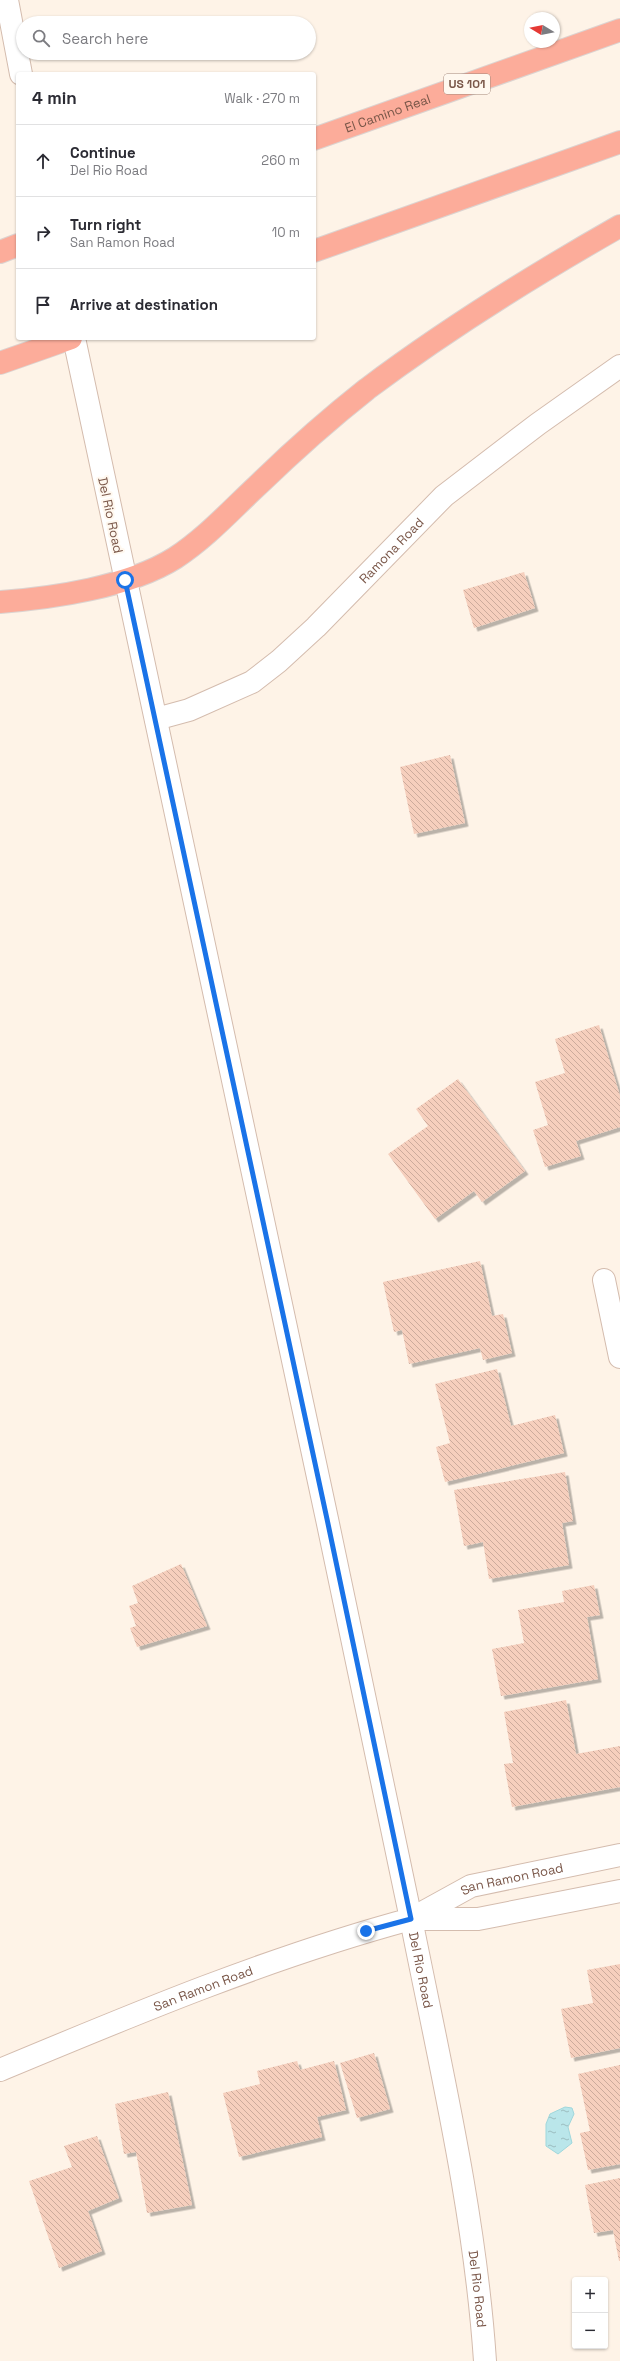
<!DOCTYPE html>
<html lang="en">
<head>
<meta charset="utf-8">
<style>
  :root { --surface:#fff; --page:#f2f2f3; --text:#2b2b33; --muted:#7c7c81; --line:#e1e1e2 }
  body { margin:0; font-family:"Space Grotesk",sans-serif; background:var(--page); color:var(--text) }
  .controls { position:absolute; right:12px; bottom:12px; display:grid; overflow:hidden; border-radius:4px; box-shadow:0 1px 3px #0004 }
  .controls button { width:36px; height:36px; display:grid; place-items:center; padding:0; border:0; border-bottom:1px solid var(--line); background:var(--surface); color:var(--text); font:20px sans-serif }
  .compass { position:absolute; left:524px; top:12px; width:36px; height:36px; border-radius:50%; background:var(--surface); box-shadow:0 1px 3px #0004; rotate:280deg }
  .stop { position:absolute; width:12px; height:12px; margin:-9px; border:3px solid #1a73e8; border-radius:50%; background:#fff }
  .stop.end { background:#1a73e8; border-color:#fff; box-shadow:0 1px 4px #0008 }
  .list { margin:0; padding:0; list-style:none }
  h2 { display:flex; justify-content:space-between; align-items:center; height:52px; margin:0; padding:0 16px; font-size:17px }
  h2 small { font-size:13px; font-weight:400; color:var(--muted) }
  .list li { display:grid; grid-template-columns:26px 1fr auto; gap:12px; align-items:center; box-sizing:border-box; height:72px; padding:0 16px; border-top:1px solid var(--line) }
  .list b { display:block; font-size:15px; white-space:nowrap }
  .list p { margin:0; font-size:13px; white-space:nowrap; color:var(--muted) }
  .list em { font-size:13px; font-style:normal; color:var(--muted) }
  .icon { flex:none; width:22px; height:22px; fill:none; stroke:currentColor; stroke-width:2; stroke-linecap:round; stroke-linejoin:round }
  .map { position:relative; flex:none; width:620px; height:2361px; overflow:hidden }
  .search { position:absolute; background:var(--surface); box-shadow:0 1px 3px #0004; left:16px; top:16px; width:300px; height:44px; display:flex; align-items:center; gap:10px; box-sizing:border-box; padding:0 14px; border-radius:22px; color:var(--muted); font-size:15px }
  .panel { position:absolute; background:var(--surface); box-shadow:0 1px 3px #0004; left:16px; top:72px; width:300px; height:268px; border-radius:4px }
  .map>svg:first-child { display:block }
  .water { fill:url(#water-ripples); stroke:#9fd7dc }
  .building { fill:url(#building-back-hatch); filter:url(#shadow) }
  .lines { fill:none; stroke-linecap:round; stroke-linejoin:round }
  .minor-casing { stroke:#d4bcae; stroke-width:24 }
  .tertiary-casing { stroke:#d4bcae; stroke-width:24 }
  .motorway-casing { stroke:#dcd3d0; stroke-width:24 }
  .minor { stroke:#fff; stroke-width:22 }
  .tertiary { stroke:#fff; stroke-width:22 }
  .motorway { stroke:#fcac9a; stroke-width:22 }
  .route { stroke:#1a73e8; stroke-width:5 }
  .labels { text-anchor:middle; stroke-width:4; stroke-linejoin:round; paint-order:stroke }
  .shield { fill:#fff8ef; stroke:#a2877b; stroke-width:1 }
  .shield-label { font-size:12px; font-weight:bold; fill:#7a5749 }
  .street-label { font-size:13px; fill:#7a5749; stroke:#fff8ef }
</style>
</head>
<body>
<div class="map">
<svg width="620" height="2361" viewBox="0 0 620 2361">
  <defs>
    <pattern id="water-ripples" width="26" height="14" patternUnits="userSpaceOnUse"><rect width="26" height="14" fill="#bae6ea"/><path d="M2 4q2-2 4 0t4 0M15 11q2-2 4 0t4 0" fill="none" stroke="#9cbdc0"/></pattern>
    <pattern id="building-back-hatch" width="6" height="6" patternUnits="userSpaceOnUse"><rect width="6" height="6" fill="#f6cfbd"/><path d="M-1 5l2 2M0 0l6 6M5-1l2 2" fill="none" stroke="#ccab9c"/></pattern>
    <filter id="shadow"><feDropShadow dx="3.5" dy="3.5" stdDeviation="0" flood-color="#0004"/></filter>
  </defs>
  <rect width="100%" height="100%" fill="#fef3e7"/>
  <polygon class="water" points="565,2107 572,2108 574,2114 568,2127 572,2143 558,2154 546,2146 546,2124 550,2114"/>
  <g class="building">
    <polygon points="524,572 535,608 474,628 463,590"/>
    <polygon points="450,755 465,823 414,834 400,767"/>
    <polygon points="599,1025 620,1096 620,1127 576,1141 581,1156 545,1167 533,1130 548,1125 535,1082 565,1073 555,1039"/>
    <polygon points="458,1079 525,1171 482,1202 474,1191 435,1219 388,1154 428,1126 416,1109"/>
    <polygon points="480,1261 492,1316 503,1314 512,1353 483,1360 480,1348 409,1364 402,1330 394,1332 383,1282"/>
    <polygon points="497,1369 511,1426 555,1415 564,1453 445,1482 436,1447 450,1443 435,1384"/>
    <polygon points="565,1472 573,1521 562,1523 569,1565 489,1579 483,1542 464,1546 454,1490"/>
    <polygon points="181,1564 207,1626 137,1647 130,1628 136,1626 129,1606 138,1603 132,1586"/>
    <polygon points="594,1585 600,1615 587,1617 598,1679 501,1696 492,1649 524,1643 518,1610 564,1602 562,1591"/>
    <polygon points="566,1700 576,1754 620,1746 620,1787 512,1807 504,1764 513,1763 504,1712"/>
    <polygon points="620,1964 620,2048 571,2058 561,2009 593,2003 587,1970"/>
    <polygon points="374,2053 390,2109 357,2118 340,2063"/>
    <polygon points="297,2061 300,2070 334,2061 346,2110 317,2117 322,2137 239,2157 223,2093 260,2084 257,2071"/>
    <polygon points="620,2065 620,2164 588,2170 580,2133 590,2131 578,2074"/>
    <polygon points="168,2092 192,2205 147,2213 136,2152 124,2154 115,2104"/>
    <polygon points="97,2136 119,2198 88,2211 102,2251 59,2268 29,2181 72,2167 64,2146"/>
    <polygon points="620,2178 620,2261 619,2261 613,2230 594,2233 585,2185"/>
  </g>
  <g class="lines">
    <g class="minor-casing">
      <g id="minor">
        <path id="s1" d="M 156,719 L 189,710 L 252,682 L 279,661 L 316,627 L 444,496 L 538,424 L 620,366"/>
        <polyline points="604,1280 620,1357"/>
        <path id="s2" d="M 411,1919 C 440,2065 475,2212 485,2361"/>
        <path id="s3" d="M 411,1919 L 471,1886 L 620,1855"/>
        <polyline points="412,1919 478,1919 620,1891"/>
      </g>
    </g>
    <g class="tertiary-casing">
      <g id="tertiary">
        <polyline points="7,0 21,74"/>
        <path id="s4" d="M 0,2070 C 134,2014 270,1957 411,1919 L 327,1519 L 74,338"/>
      </g>
    </g>
    <g class="motorway-casing">
      <g id="motorway">
        <path id="s5" d="M 314,139 L 620,30"/>
        <polyline points="314,251 620,142"/>
        <polyline points="0,252 18,245"/>
        <polyline points="0,363 71,338"/>
        <path d="M 0,602 C 53,598 129,587 175,558 C 207,537 231,510 258,485 C 293,451 329,419 367,389 C 447,329 532,276 620,226"/>
      </g>
    </g>
    <use href="#minor" class="minor"/>
    <use href="#tertiary" class="tertiary"/>
    <use href="#motorway" class="motorway"/>
  </g>
  <g class="lines">
    <polyline class="route" points="125,580 327,1519 411,1919 366,1931"/>
  </g>
  <g class="labels">
    <rect class="shield" x="444" y="74" width="46" height="20" rx="3"/>
    <g class="shield-label">
      <text x="467" y="88">US 101</text>
    </g>
    <g class="street-label">
      <text dy="5" stroke="none"><textPath href="#s5" startOffset="78">El Camino Real</textPath></text>
      <text transform="translate(111 515) rotate(78)" y="5">Del Rio Road</text>
      <text dy="5" stroke="none"><textPath href="#s1" startOffset="295">Ramona Road</textPath></text>
      <text dy="5" stroke="none"><textPath href="#s3" startOffset="110">San Ramon Road</textPath></text>
      <text dy="5" stroke="none"><textPath href="#s2" startOffset="52">Del Rio Road</textPath></text>
      <text dy="5" stroke="none"><textPath href="#s4" startOffset="219">San Ramon Road</textPath></text>
      <text dy="5" stroke="none"><textPath href="#s2" startOffset="376">Del Rio Road</textPath></text>
    </g>
  </g>
</svg>
<div class="controls">
<button>+</button>
<button>−</button>
</div>
<svg class="compass" viewBox="-18 -18 36 36"><path d="M0-13l5 13h-10z" fill="#e53935"/><path d="M0 13l5-13h-10z" fill="#7c7c81"/></svg>
<div class="stop" style="left:125px;top:580px"></div>
<div class="stop end" style="left:366px;top:1931px"></div>
<div class="search"><svg class="icon" aria-label="search" viewBox="0 0 24 24"><circle cx="10" cy="10" r="6"/><path d="M15 15l6 6"/></svg>Search here</div>
<section class="panel">
<h2>4 min<small>Walk · 270 m</small></h2>
<ul class="list">
<li><svg class="icon" aria-label="ahead" viewBox="0 0 24 24"><path d="M12 20V5M6 11l6-6 6 6"/></svg><div><b>Continue</b><p>Del Rio Road</p></div><em>260 m</em></li>
<li><svg class="icon" aria-label="right" viewBox="0 0 24 24"><path d="M7 20v-9h11M14 6l5 5-5 5"/></svg><div><b>Turn right</b><p>San Ramon Road</p></div><em>10 m</em></li>
<li><svg class="icon" aria-label="arrive" viewBox="0 0 24 24"><path d="M6 21V4h12l-3 4 3 4H6"/></svg><div><b>Arrive at destination</b></div></li>
</ul>
</section>
</div>
</body>
</html>
